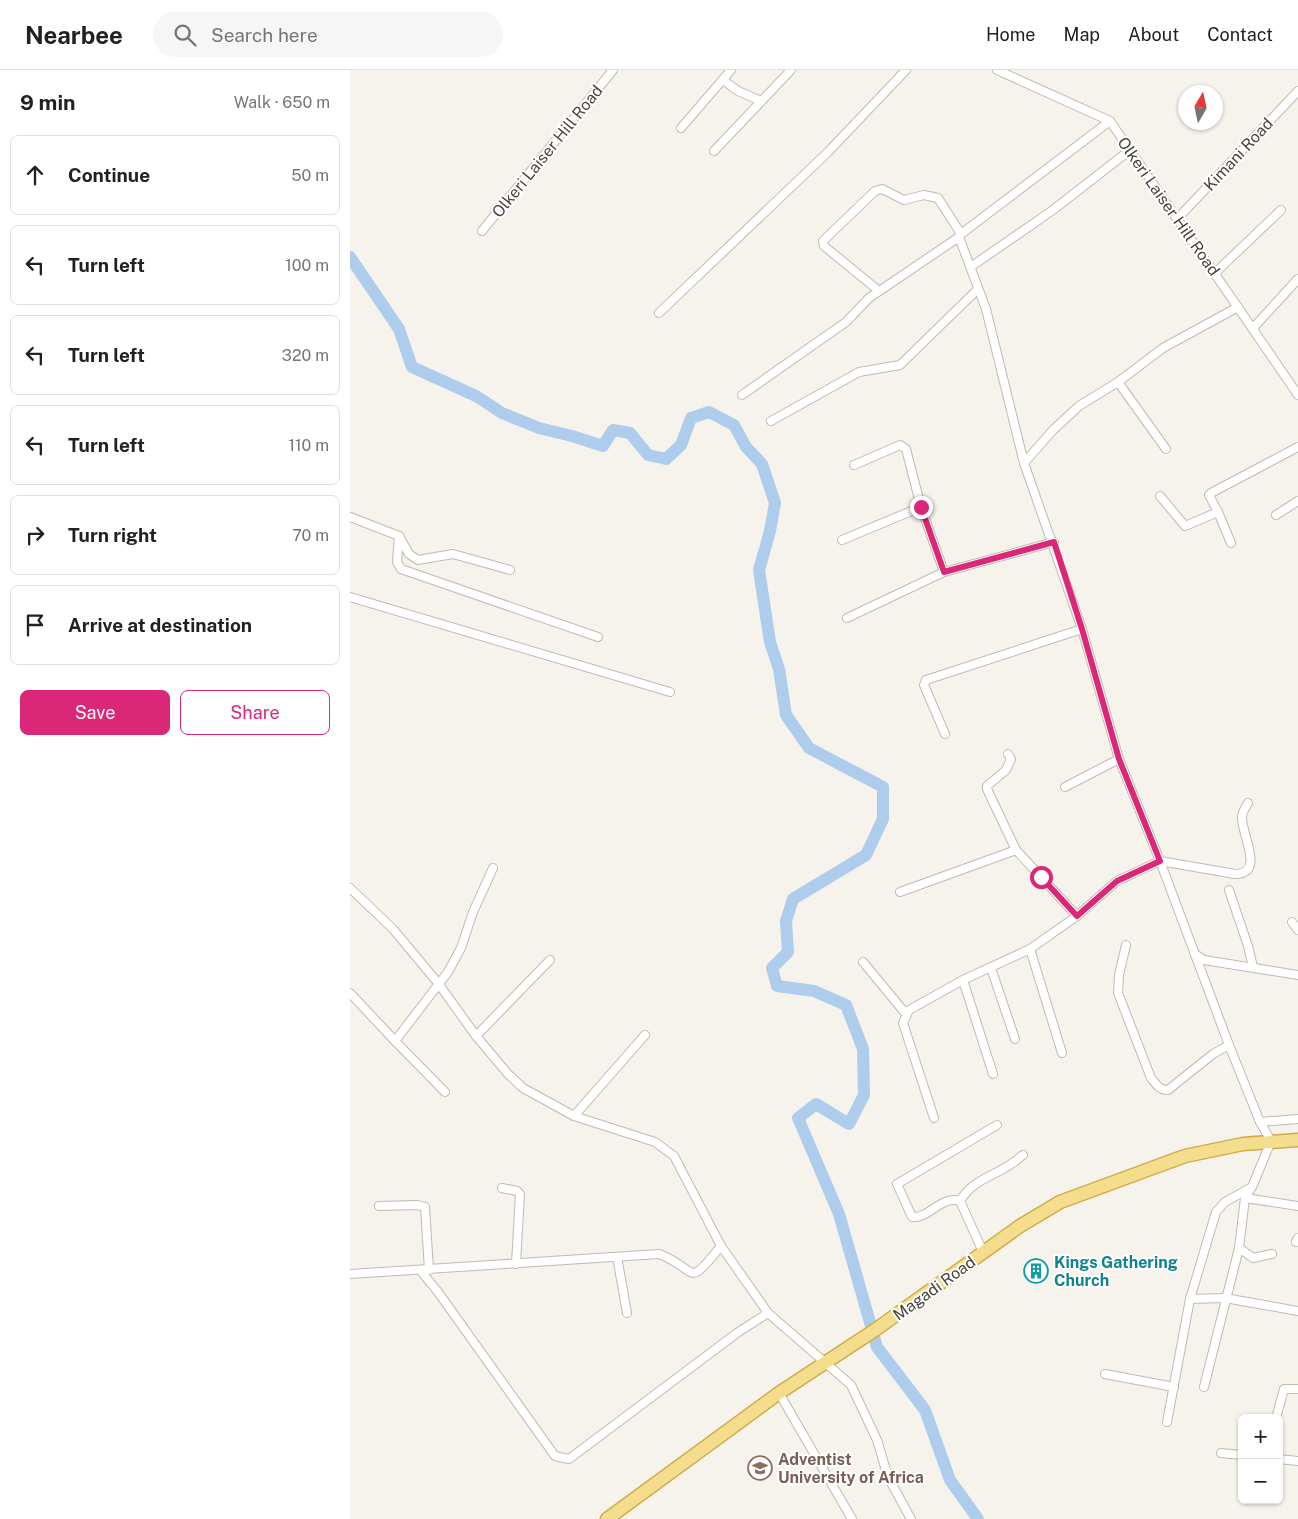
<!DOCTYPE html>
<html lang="en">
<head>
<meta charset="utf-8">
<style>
  :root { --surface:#fff; --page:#f6f6f6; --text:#202124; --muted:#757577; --line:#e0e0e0; --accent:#db2777 }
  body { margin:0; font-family:"Public Sans",sans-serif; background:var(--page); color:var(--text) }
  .controls { position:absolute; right:15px; bottom:15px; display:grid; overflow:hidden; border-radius:8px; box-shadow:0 1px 4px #0004 }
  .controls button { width:45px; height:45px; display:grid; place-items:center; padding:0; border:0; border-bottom:1px solid var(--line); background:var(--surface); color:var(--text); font:25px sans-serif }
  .compass { position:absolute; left:828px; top:15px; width:45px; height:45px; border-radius:50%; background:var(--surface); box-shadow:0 1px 4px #0004; rotate:9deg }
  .stop { position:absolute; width:15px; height:15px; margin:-11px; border:4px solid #db2777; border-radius:50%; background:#fff }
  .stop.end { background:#db2777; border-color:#fff; box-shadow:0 1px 5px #0008 }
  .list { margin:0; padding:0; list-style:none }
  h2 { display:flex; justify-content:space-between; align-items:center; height:65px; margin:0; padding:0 20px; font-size:21px }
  h2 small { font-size:16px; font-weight:400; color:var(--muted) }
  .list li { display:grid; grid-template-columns:32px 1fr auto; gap:15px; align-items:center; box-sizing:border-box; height:80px; margin:0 10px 10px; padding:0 10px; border:1px solid var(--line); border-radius:8px }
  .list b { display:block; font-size:19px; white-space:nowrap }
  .list em { font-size:16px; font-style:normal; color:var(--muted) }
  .actions { display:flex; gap:10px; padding:15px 20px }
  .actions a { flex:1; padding:11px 0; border:1px solid var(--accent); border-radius:8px; text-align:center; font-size:18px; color:var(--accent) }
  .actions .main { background:var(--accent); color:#fff }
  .icon { flex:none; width:28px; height:28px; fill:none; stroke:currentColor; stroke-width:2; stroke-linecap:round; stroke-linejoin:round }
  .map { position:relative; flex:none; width:948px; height:1449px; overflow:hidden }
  header { display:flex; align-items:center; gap:30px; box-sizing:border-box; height:70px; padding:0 25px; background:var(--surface); border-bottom:1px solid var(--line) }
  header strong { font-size:24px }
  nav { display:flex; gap:28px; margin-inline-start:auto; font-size:18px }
  .search { width:350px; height:45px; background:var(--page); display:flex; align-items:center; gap:12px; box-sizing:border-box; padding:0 18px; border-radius:28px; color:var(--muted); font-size:19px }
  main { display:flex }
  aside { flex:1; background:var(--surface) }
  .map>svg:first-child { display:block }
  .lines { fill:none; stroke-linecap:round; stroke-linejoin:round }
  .river { stroke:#aecdec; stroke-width:12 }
  .minor-casing { stroke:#c0bbaf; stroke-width:10 }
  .trunk-casing { stroke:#d2ab49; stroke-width:15 }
  .minor { stroke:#fff; stroke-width:8 }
  .trunk { stroke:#f5dd8e; stroke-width:12 }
  .route { stroke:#db2777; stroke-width:6 }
  .labels { text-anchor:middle; stroke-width:4; stroke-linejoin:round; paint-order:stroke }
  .street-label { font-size:16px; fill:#49443a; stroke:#fff }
  .culture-label { font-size:16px; font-weight:bold; fill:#0d838f; stroke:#fff; text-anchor:start }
  .education-label { font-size:16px; font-weight:bold; fill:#785e54; stroke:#fff; text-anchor:start }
</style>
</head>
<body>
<header>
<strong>Nearbee</strong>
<div class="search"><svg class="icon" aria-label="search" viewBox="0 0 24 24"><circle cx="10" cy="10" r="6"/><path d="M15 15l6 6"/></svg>Search here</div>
<nav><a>Home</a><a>Map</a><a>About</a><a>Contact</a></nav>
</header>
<main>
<aside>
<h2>9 min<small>Walk · 650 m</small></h2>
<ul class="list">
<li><svg class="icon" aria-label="ahead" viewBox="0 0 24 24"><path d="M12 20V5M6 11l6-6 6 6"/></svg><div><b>Continue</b></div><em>50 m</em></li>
<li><svg class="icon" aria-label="left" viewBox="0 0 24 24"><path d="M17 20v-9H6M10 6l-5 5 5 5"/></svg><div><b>Turn left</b></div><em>100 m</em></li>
<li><svg class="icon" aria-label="left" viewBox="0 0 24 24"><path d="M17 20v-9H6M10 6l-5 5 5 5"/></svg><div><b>Turn left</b></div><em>320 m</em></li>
<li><svg class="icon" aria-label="left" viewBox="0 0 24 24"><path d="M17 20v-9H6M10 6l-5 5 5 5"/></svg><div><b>Turn left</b></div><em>110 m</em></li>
<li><svg class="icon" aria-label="right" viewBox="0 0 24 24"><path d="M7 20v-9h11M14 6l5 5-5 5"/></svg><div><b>Turn right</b></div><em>70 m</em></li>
<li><svg class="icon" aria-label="arrive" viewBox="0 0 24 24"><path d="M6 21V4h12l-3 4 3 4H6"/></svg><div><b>Arrive at destination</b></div></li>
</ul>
<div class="actions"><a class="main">Save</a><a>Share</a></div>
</aside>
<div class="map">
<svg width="948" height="1449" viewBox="0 0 948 1449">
  <rect width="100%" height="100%" fill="#f5f3ec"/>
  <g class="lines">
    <polyline class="river" points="0,187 49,259 62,297 126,326 152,343 189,358 222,366 253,376 263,360 280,363 298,385 316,389 331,375 341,348 359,342 384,355 396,377 412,394 425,433 420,461 409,500 420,572 429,599 436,645 459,678 533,717 533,749 516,785 443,829 436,851 438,882 422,898 427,916 464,921 496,935 513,979 514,1025 499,1054 466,1034 448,1048 489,1144 527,1277 575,1340 600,1410 628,1449"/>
    <g class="minor-casing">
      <g id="minor">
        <polyline points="647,0 760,51 948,325"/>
        <polyline points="373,10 388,21 411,31"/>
        <polyline points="331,58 381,0"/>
        <polyline points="364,81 441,0"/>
        <polyline points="828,148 948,21"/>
        <polyline points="132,161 263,0"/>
        <polyline points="609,167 636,239 674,393 732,559 769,689 810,791 879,975 910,1052 921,1071 902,1117 875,1132 866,1142 840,1229 817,1352"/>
        <polyline points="622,196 703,140 780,80"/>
        <polyline points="865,203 931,140"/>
        <polyline points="529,221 474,176 473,171 525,121 532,119 554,130 574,125 588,128 611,164"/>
        <polyline points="309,243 478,82 556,0"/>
        <polyline points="903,258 948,209"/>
        <polyline points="768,312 816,379"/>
        <polyline points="392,325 496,252 519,228 609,167 611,164 760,51"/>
        <polyline points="421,351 509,302 550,295 628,219"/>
        <polyline points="674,393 703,360 729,336 768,312 813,278 888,237"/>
        <polyline points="504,395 550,375 556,379 571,437 594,502"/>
        <polyline points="810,426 835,456 868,442 859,425 861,423 948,377"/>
        <polyline points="868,442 881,473"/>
        <polyline points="926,445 948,431"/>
        <polyline points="0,447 49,466 47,492 51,499 248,567"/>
        <polyline points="49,466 59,484 68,490 103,484 160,500"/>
        <polyline points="492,470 571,437"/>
        <polyline points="0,527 320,622"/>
        <polyline points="497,548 594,502 704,472"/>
        <polyline points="595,664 574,615 576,610 732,559"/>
        <polyline points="658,684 661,689 656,700 637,716 637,719 666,780 727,846"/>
        <polyline points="715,717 769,689"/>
        <polyline points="0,818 43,859 88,913 126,966 158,1004 173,1018 224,1046 305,1072 324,1086 371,1176 418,1243 501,1315 527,1370 538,1407 561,1449"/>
        <polyline points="879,820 898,876 903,897"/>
        <polyline points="550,822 666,780"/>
        <polyline points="942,852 948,860"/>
        <path d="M 776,875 L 769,905 L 768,923 L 801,1008 C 807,1015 809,1020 818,1020 L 863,984 L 879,975"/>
        <polyline points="680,879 712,983"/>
        <polyline points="845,884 854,890 948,905"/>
        <polyline points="513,892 556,944"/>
        <polyline points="641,898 665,969"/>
        <polyline points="613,910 643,1004"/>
        <polyline points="0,923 45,971"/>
        <polyline points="126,966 200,890"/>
        <polyline points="95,1022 45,971 98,902 111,878 123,842 143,798"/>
        <polyline points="224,1046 295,965"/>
        <path d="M 584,1048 L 553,953 L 559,940 L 613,910 L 680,879 L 727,846 L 767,811 L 810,791 L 885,804 C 916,804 891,764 892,747 C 892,742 896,737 898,733"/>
        <polyline points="910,1052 948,1049"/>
        <polyline points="152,1118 167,1121 170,1124 166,1194"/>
        <polyline points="895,1128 948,1136"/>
        <path d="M 610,1131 C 623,1109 645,1106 664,1092 C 668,1090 669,1087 673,1085"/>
        <polyline points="29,1136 67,1135 75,1137 79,1200"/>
        <polyline points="946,1172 948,1168"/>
        <polyline points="889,1178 903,1188 922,1184"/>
        <path d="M 633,1182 L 610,1131 C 591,1125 579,1149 562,1147 L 547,1114 L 647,1055"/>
        <polyline points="267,1187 277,1243"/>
        <polyline points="70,1200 88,1222 205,1386 219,1389 387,1263 418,1243"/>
        <path d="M 0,1204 L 309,1184 C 349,1199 335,1221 371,1176"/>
        <polyline points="840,1229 875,1228 948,1241"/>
        <polyline points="755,1304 824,1317"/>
        <polyline points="854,1317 889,1178 895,1128 900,1120"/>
        <polyline points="429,1323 502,1449"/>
        <polyline points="926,1348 934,1319 948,1319"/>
        <polyline points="871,1383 892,1385"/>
        <polyline points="929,1389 948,1391"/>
      </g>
    </g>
    <g class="trunk-casing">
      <polyline id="trunk" points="257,1449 429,1323 525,1260 670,1156 710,1132 835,1086 893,1074 948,1070"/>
    </g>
    <use href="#minor" class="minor"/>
    <use href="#trunk" class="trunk"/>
  </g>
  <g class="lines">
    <polyline class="route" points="571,437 594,502 704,472 732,559 769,689 810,791 767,811 727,846 691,807"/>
  </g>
  <defs>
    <g id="building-ring" transform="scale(1.25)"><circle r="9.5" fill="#fff" stroke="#0f9aa8" stroke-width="1.5"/><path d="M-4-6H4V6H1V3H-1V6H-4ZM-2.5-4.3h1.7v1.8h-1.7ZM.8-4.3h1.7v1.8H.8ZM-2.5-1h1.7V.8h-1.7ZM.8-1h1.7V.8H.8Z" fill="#0f9aa8"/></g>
    <g id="university-ring" transform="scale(1.25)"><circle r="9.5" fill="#fff" stroke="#8d6e63" stroke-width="1.5"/><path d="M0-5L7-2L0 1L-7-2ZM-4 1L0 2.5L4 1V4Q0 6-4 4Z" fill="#8d6e63"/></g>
  </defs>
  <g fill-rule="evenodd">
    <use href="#building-ring" x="686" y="1201"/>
    <use href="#university-ring" x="410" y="1398"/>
  </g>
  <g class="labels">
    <g class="street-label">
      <text transform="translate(197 81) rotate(-51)" y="6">Olkeri Laiser Hill Road</text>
      <text transform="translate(888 84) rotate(-47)" y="6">Kimani Road</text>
      <text transform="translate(819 136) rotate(55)" y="6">Olkeri Laiser Hill Road</text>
      <text transform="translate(584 1218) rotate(-36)" y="6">Magadi Road</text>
    </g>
    <g class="culture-label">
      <text x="704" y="1198">Kings Gathering<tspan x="704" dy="18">Church</tspan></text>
    </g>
    <g class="education-label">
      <text x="428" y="1395">Adventist<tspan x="428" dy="18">University of Africa</tspan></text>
    </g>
  </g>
</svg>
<div class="controls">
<button>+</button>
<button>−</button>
</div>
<svg class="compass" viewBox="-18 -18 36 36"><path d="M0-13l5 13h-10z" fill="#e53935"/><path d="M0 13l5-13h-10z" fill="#757577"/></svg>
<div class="stop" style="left:691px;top:807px"></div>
<div class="stop end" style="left:571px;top:437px"></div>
</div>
</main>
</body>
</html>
